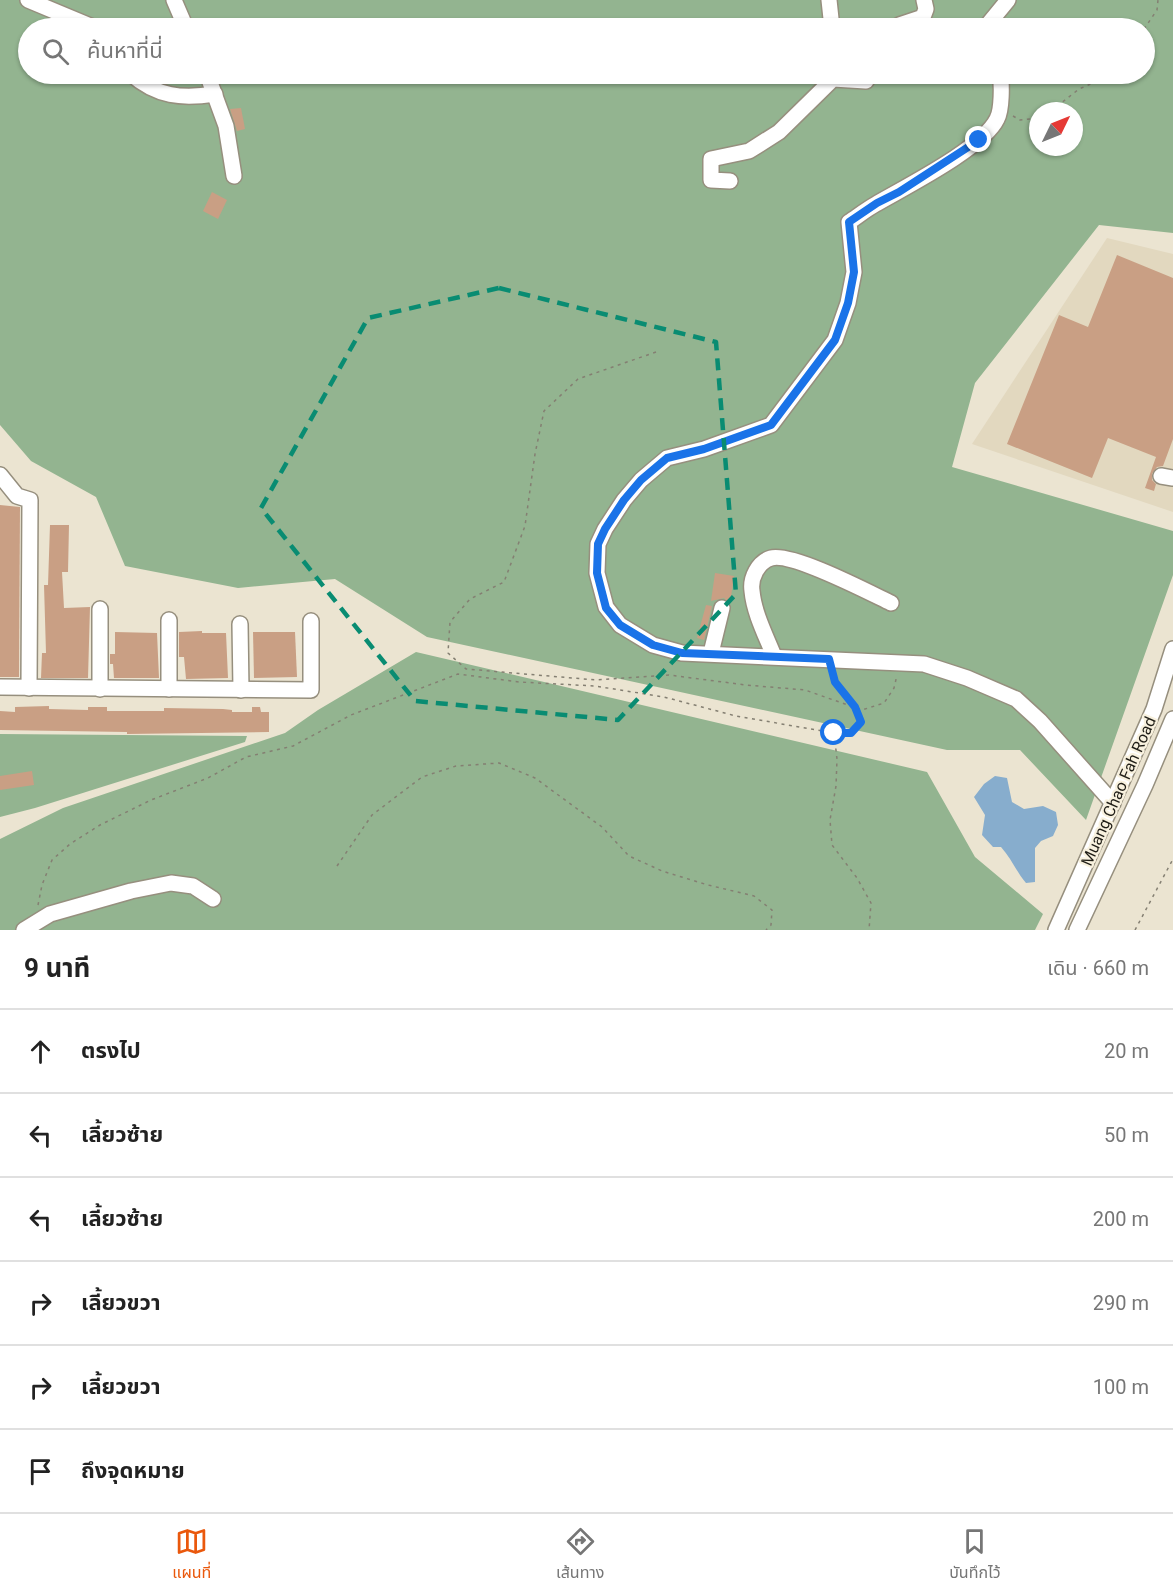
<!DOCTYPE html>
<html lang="th">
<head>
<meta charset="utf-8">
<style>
  :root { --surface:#fff; --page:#f2f2f2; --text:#222; --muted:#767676; --line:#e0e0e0; --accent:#ea580c }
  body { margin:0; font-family:Roboto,"Noto Sans Thai",sans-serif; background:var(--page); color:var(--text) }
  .compass { position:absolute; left:1029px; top:102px; width:54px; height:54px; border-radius:50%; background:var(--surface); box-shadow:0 2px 4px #0004; rotate:47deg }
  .stop { position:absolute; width:18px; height:18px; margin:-14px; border:4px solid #1a73e8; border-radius:50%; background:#fff }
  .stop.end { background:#1a73e8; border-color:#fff; box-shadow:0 2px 6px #0008 }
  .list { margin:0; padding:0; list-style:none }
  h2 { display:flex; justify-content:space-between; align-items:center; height:78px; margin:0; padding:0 24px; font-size:26px }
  h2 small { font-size:20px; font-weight:400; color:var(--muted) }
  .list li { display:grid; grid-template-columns:39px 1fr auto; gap:18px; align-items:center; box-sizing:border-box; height:84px; padding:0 24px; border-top:2px solid var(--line) }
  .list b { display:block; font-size:22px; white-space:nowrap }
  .list em { font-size:20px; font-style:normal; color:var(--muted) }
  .icon { flex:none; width:33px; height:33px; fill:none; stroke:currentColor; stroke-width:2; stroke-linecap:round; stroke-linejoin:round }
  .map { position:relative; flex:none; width:1173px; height:930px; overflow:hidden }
  .search { position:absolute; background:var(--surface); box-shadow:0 2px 4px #0004; left:18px; right:18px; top:18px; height:66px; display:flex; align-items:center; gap:15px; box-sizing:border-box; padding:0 21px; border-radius:33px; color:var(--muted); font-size:22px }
  .sheet { height:582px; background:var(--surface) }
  nav { display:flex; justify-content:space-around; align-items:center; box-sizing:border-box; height:84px; border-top:2px solid var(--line); background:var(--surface); font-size:16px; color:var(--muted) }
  nav a { display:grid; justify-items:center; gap:3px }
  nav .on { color:var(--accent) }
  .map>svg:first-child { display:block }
  .built { fill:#e2d8bf }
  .forest { fill:#93b490; fill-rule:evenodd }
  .water { fill:#87adcd }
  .building { fill:#c99f84 }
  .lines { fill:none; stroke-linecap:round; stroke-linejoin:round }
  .minor-casing { stroke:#968f7e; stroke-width:18 }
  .path { stroke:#847f72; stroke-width:1.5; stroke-dasharray:3 4.5; stroke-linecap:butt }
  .minor { stroke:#fff; stroke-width:15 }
  .route { stroke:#1a73e8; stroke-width:8 }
  .marked { fill:none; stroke:#098c72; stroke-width:4.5; stroke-dasharray:12 8; stroke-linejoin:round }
  .labels { text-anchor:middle; stroke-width:4.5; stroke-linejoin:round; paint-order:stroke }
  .street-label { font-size:16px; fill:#1f1d16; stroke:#f8f1de }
</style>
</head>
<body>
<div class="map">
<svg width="1173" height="930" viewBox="0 0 1173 930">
  <rect width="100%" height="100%" fill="#ebe4d1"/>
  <polygon class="built" points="1107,238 1173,254 1173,512 972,444"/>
  <g class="forest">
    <path d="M 0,0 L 1173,0 L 1173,233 L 1099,225 L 975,383 L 952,467 L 1173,531 L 1173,575 L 1086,820 L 1020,750 L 947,750 L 427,637 L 335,579 L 238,588 L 125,566 L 96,497 L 31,461 L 0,425 ZM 28,28 L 1144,28 L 1144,74 L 28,74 ZM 1038,111 L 1074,111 L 1074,147 L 1038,147 Z"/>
    <polygon points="416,652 927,772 975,857 1043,914 1035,930 0,930 0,839 63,808 285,733 318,710"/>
    <polygon points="0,734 247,736 245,742 35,808 0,817"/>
  </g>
  <path class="water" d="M 995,776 L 1007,778 L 1012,802 L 1024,809 L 1043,806 L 1056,812 L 1058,825 L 1053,836 L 1041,841 L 1035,848 L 1035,882 L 1026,883 C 1016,871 1011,858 1001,847 L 993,847 L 982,835 L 985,815 L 974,797 L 984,784 Z"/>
  <g class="building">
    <polygon points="241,108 245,129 237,131 230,109"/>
    <polygon points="212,192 227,200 218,219 203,211"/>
    <polygon points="1117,255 1173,278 1173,439 1163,466 1157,467 1152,474 1152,480 1156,484 1154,491 1145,488 1156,457 1108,438 1092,478 1007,444 1059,315 1088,327"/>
    <polygon points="0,505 20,507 19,677 0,677"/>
    <polygon points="50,525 69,525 68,572 62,572 64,608 90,607 88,678 41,678 42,653 46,653 44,585 48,585"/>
    <polygon points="715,573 734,576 730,604 724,598 711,601"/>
    <polygon points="706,605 712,606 704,640 697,638"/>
    <polygon points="202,631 202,633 226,633 228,678 186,679 184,657 179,657 179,632"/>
    <polygon points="115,632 157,633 159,678 114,678 113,664 110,664 110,654 115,654"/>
    <polygon points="253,632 295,632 297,677 254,678"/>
    <polygon points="49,706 49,709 88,710 88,707 107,707 107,711 164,711 164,708 223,709 232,710 232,712 252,712 252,707 260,707 261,712 269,712 269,732 127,734 127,732 0,730 0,711 15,712 15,707"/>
    <polygon points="32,771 34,785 0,790 0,776"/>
  </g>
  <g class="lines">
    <g class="minor-casing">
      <g id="minor">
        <polyline points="28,0 95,28"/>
        <polyline points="174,0 186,28"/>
        <polyline points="829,0 832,28"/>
        <polyline points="899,25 923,17 926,9 924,0"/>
        <polyline points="985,28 1008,0"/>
        <path d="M 131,74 C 157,97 182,99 215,94"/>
        <polyline points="207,74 226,126 234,176"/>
        <path d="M 1000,74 C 1002,84 1002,110 997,119 C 983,148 905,187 876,204 C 867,209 858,216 849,222 L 854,272 L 848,303 L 835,340 L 771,425 L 704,449 L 667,458 L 641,480 L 624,500 L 605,529 L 598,544 L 597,573 L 606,607 L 620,625 L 653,645 L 682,653 L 924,664 L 967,678 L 1016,699 L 1040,721 L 1113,803"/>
        <polyline points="730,181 711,180 711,159 749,151 779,132 833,79 866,81 871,74"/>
        <polyline points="0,475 17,496 30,500 29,688"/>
        <polyline points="1161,476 1173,478"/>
        <polyline points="169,620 169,689"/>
        <polyline points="240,624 241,690"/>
        <polyline points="711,653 722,608"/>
        <path d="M 774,656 C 766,636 754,613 752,591 C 750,578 758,562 771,558 C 792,552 870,593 891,603"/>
        <polyline points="0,687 311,690 311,621"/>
        <polyline points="100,689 100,609"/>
        <polyline points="24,930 50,914 131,891 171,883 193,886 213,899"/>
        <polyline points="1056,930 1154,709 1173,649"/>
        <polyline points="1077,930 1145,785 1173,719"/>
      </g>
    </g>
    <g class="path">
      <polyline points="1144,29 1157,10 1158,0"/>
      <polyline points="1051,111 1079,89 1114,74"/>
      <polyline points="1013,116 1020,120 1038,118"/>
      <polyline points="656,352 578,379 544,411 535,454 525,526 504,582 470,599 450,622 448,653 466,669 596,680 669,675 746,685 805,690 862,710 884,703 894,688 897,675"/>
      <polyline points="833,674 835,682 855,707 862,722 851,733 834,733 837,759 836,786 830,820 832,845 857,878 871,903 869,930"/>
      <polyline points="337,866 372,815 422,777 456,766 499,763 535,778 602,827 629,856 662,871 708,885 754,896 772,910 771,925 766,930"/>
      <polyline points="38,905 42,885 52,860 70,844 100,825 151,800 208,778 246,757 293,746 351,715 458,674 519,682 595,686 664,697 736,716 834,733"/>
      <polyline points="1135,930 1173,859"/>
    </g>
    <use href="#minor" class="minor"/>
  </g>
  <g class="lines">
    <polyline class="route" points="834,733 851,733 861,722 855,707 835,682 829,659 682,653 653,645 620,625 606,608 597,573 598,544 605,529 624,500 641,480 667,458 704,449 771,425 835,340 848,303 854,272 849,222 877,203 899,192 979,140"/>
  </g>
  <path class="marked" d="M 499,288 L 716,342 L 736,594 L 618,720 L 415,701 L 261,508 L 368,318 Z"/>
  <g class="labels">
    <g class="street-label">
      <text transform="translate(1118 791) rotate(-66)" y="6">Muang Chao Fah Road</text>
    </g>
  </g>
</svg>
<svg class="compass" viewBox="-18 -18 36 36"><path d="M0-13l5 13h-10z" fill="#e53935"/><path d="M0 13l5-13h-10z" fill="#767676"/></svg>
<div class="stop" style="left:834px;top:733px"></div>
<div class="stop end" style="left:979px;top:140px"></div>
<div class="search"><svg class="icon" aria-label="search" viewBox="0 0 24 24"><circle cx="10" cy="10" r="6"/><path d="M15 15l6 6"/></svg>ค้นหาที่นี่</div>
</div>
<section class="sheet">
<h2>9 นาที<small>เดิน · 660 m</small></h2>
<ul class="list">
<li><svg class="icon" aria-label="ahead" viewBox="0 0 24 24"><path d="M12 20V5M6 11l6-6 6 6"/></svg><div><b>ตรงไป</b></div><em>20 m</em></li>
<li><svg class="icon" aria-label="left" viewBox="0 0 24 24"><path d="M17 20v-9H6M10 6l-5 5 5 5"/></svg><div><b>เลี้ยวซ้าย</b></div><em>50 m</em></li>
<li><svg class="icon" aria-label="left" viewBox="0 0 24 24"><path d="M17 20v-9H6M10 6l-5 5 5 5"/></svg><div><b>เลี้ยวซ้าย</b></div><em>200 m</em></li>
<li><svg class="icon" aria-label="right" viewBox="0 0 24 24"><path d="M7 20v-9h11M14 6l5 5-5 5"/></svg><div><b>เลี้ยวขวา</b></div><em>290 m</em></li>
<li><svg class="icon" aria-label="right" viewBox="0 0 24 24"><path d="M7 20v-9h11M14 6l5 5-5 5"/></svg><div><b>เลี้ยวขวา</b></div><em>100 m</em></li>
<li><svg class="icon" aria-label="arrive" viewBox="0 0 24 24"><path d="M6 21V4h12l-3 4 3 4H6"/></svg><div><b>ถึงจุดหมาย</b></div></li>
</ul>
</section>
<nav>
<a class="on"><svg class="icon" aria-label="map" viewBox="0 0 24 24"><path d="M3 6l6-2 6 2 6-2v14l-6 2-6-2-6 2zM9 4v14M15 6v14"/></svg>แผนที่</a>
<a><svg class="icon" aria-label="directions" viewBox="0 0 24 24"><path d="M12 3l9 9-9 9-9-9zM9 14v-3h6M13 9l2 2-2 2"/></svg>เส้นทาง</a>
<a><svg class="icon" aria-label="saved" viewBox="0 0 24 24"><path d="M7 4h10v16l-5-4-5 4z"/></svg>บันทึกไว้</a>
</nav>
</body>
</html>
